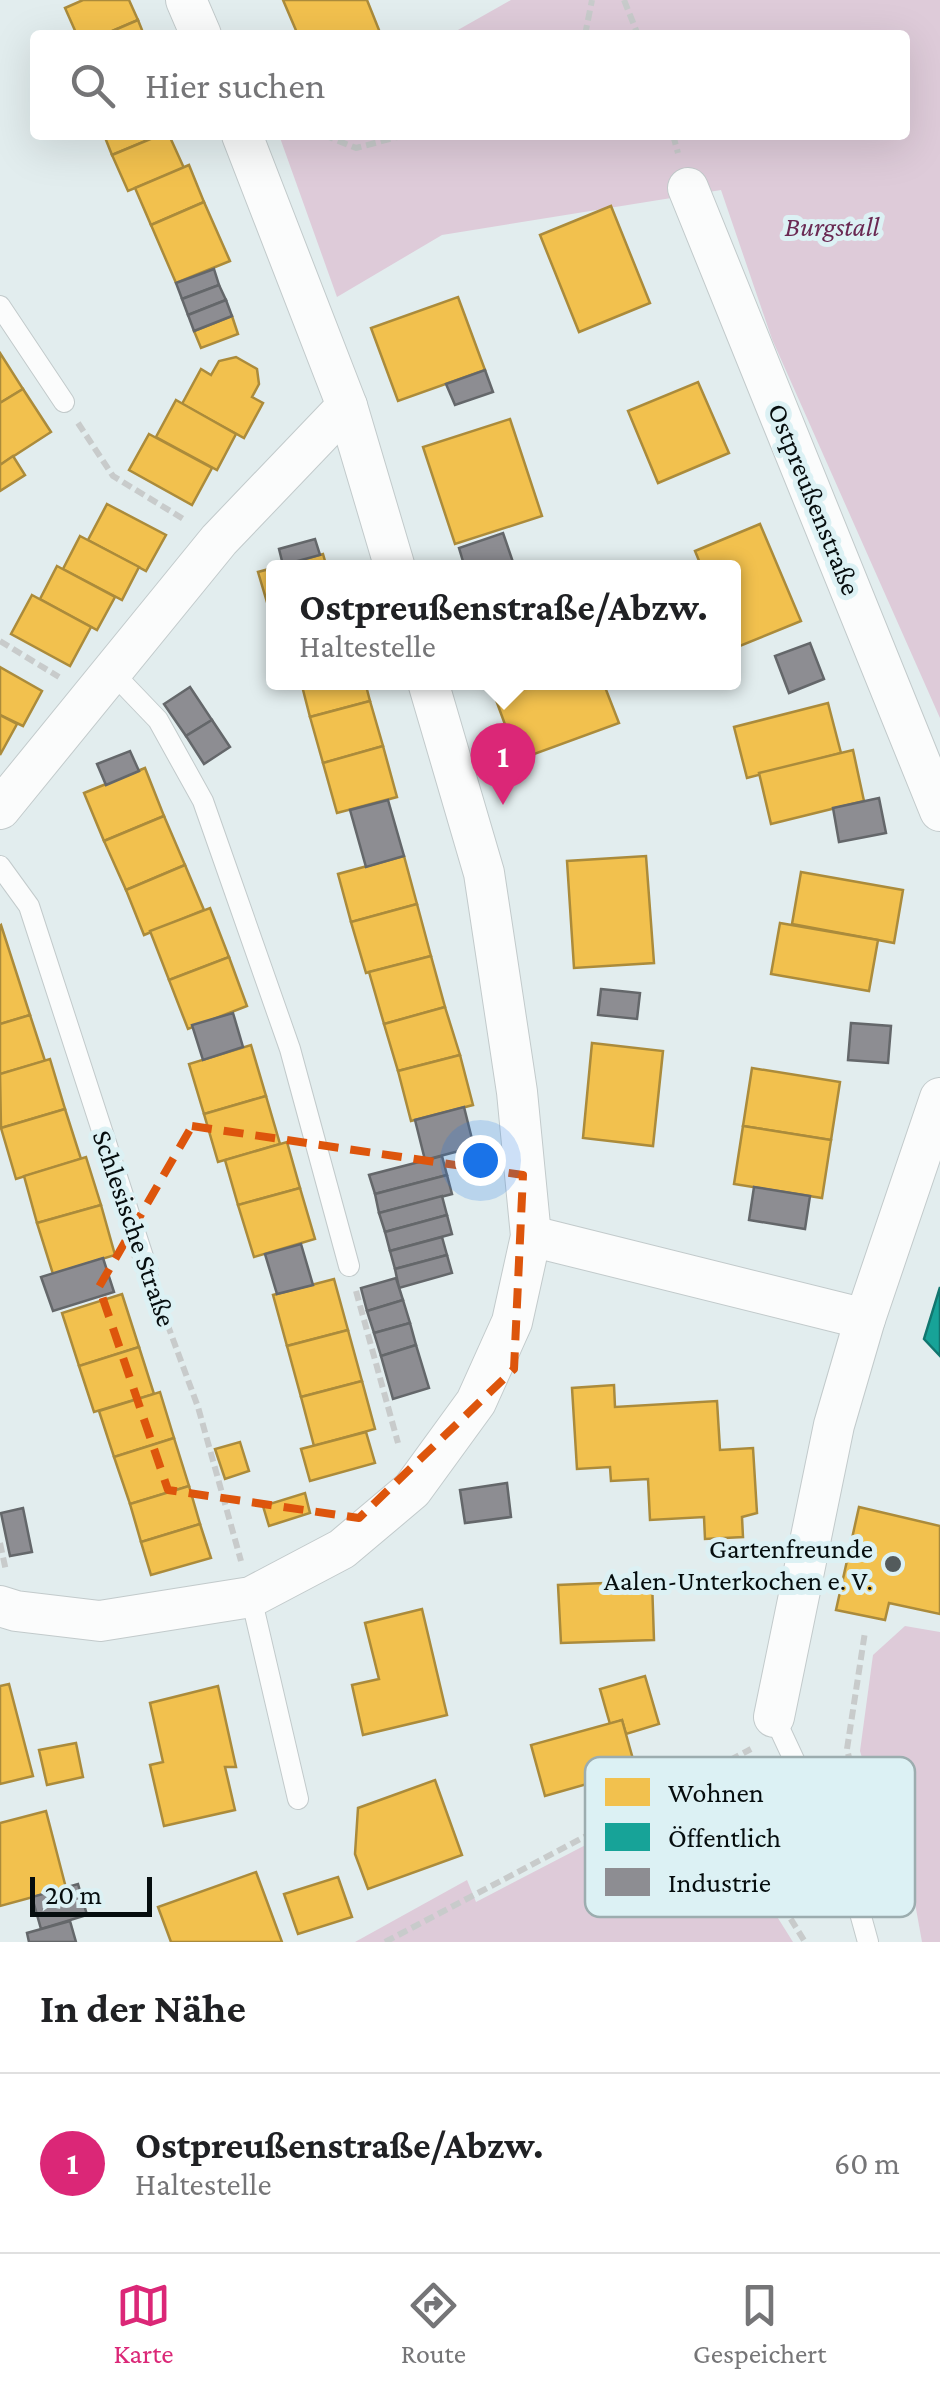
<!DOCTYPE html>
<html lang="de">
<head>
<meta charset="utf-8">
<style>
  :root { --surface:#fff; --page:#f2f2f2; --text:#202124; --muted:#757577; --line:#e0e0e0; --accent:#db2777 }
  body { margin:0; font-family:"Crimson Pro",serif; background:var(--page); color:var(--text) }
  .scale { position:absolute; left:30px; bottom:25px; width:122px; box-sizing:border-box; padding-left:10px; border:5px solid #060d0e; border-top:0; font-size:28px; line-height:35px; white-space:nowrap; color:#060d0e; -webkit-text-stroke:8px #dcf1f4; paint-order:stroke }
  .you { position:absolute; left:480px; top:1160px; width:35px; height:35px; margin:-25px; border:8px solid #fff; border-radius:50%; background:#1a73e8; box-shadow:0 0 0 15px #1a73e833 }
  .badge { display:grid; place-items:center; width:65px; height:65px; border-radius:50%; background:var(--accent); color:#fff; font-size:32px; font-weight:700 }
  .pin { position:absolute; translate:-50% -82px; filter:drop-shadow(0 2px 5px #0008) }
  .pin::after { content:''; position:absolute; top:52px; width:35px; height:30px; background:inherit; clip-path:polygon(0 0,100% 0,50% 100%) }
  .popup { position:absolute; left:266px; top:560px; width:475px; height:130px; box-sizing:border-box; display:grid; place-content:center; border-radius:10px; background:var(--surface); filter:drop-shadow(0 2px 8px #0005); font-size:32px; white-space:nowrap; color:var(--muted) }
  .popup b { font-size:38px; color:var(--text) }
  .popup::after { content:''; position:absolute; left:50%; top:100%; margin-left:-20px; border:20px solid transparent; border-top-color:var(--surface) }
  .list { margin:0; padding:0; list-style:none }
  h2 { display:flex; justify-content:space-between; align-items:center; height:130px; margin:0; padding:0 40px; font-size:42px }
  h2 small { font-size:32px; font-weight:400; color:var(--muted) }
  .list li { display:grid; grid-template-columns:65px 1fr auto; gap:30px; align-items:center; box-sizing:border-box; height:180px; padding:0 40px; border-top:2px solid var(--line) }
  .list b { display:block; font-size:38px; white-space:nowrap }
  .list p { margin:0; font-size:32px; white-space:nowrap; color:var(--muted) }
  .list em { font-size:32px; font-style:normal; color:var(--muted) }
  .icon { flex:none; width:55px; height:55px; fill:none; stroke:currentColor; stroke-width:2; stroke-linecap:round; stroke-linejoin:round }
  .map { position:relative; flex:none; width:940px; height:1942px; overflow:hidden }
  .search { position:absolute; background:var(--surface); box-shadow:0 10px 40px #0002; left:30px; right:30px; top:30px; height:110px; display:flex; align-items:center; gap:25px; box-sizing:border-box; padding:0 35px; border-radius:10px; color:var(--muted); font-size:38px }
  .sheet { height:310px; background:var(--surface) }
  nav { display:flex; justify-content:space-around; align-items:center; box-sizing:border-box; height:140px; border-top:2px solid var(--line); background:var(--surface); font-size:28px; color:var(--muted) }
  nav a { display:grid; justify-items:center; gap:5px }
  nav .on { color:var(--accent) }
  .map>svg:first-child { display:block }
  .green { fill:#decbd9 }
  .homes { fill:#f2c14e; stroke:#ab8b3b; stroke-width:2.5 }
  .public { fill:#17a398; stroke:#12766f; stroke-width:2.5 }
  .industry { fill:#8d8d92; stroke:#64676a; stroke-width:2.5 }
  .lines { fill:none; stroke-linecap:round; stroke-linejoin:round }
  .service-casing { stroke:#c2cacb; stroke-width:22 }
  .minor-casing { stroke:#c2cacb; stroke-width:42 }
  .path { stroke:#c8cbcb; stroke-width:6; stroke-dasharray:10 5; stroke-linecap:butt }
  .service { stroke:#fbfcfc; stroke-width:20 }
  .minor { stroke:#fbfcfc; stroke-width:40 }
  .marked { fill:none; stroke:#dd550c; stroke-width:8; stroke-dasharray:20 12; stroke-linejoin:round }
  .poi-dot { fill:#535b5c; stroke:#dcf1f4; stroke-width:4 }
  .labels { text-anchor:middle; stroke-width:10; stroke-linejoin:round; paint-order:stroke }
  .park-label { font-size:28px; font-style:italic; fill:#6a2953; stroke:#dcf1f4 }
  .street-label { font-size:28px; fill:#060d0e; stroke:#dcf1f4 }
  .poi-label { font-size:28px; fill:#060d0e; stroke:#dcf1f4; text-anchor:end }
  .key { fill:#dcf1f4; stroke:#9cadaf; stroke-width:2.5 }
  .key-label { font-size:28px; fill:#060d0e }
</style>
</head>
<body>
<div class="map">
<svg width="940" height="1942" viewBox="0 0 940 1942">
  <rect width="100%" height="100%" fill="#e2edee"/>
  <g class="green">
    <polygon points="511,0 940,0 940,718 772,339 721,190 442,235 337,297 279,135 905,135 905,35 449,35"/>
    <polygon points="905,1626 940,1632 940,1942 922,1942 900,1820 882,1825 860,1751 873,1655"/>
    <polygon points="676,1803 712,1813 793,1942 355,1942 467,1880 476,1902 655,1809"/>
  </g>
  <g class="homes">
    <polygon points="83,0 129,0 138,20 103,35 77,35 65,8"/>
    <polygon points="283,0 367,0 381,35 298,35"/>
    <polygon points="138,20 144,35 103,35"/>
    <polygon points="104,135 160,135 112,155"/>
    <polygon points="160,135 169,135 184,168 128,191 112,155"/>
    <polygon points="189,165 204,202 151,225 135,188"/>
    <polygon points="204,202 230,261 176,283 151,225"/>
    <polygon points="611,206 650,303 579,332 540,235"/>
    <polygon points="458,297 485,370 398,401 371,328"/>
    <polygon points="232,316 238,334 201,348 194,331"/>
    <polygon points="0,353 23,389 0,403"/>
    <polygon points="236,357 257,369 259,384 252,397 263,403 244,438 182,404 201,369 211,375 219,361"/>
    <polygon points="698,382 729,453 658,483 628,411"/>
    <polygon points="23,389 51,432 0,465 0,403"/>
    <polygon points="176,400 236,434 217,470 156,437"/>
    <polygon points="510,419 542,516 455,544 423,447"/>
    <polygon points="149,434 212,468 192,505 129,470"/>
    <polygon points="13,456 25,475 0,491 0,465"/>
    <polygon points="107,504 166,535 146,571 88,540"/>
    <polygon points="760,524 801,621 735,648 733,568 702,568 695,551"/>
    <polygon points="80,536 139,567 122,600 63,569"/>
    <polygon points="323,554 327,568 276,568 283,565"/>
    <polygon points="57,566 115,597 97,630 40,599"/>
    <polygon points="273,568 273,619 272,619 258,572"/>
    <polygon points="32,595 91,627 70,666 11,634"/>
    <polygon points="0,667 42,691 23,726 0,715"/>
    <polygon points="301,682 365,682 370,701 310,717"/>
    <polygon points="514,682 603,682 619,723 518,760 496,700 518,692"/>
    <polygon points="370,701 383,746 323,763 310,717"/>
    <polygon points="828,703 841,753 747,778 734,727"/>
    <polygon points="0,715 17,724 0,755"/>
    <polygon points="383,746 397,797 337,813 323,763"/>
    <polygon points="853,750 864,801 771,824 759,773"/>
    <polygon points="145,768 164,816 104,841 84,793"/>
    <polygon points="164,816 185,865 126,890 104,841"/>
    <polygon points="404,856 417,904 351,922 338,874"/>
    <polygon points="646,856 654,963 574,968 567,861"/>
    <polygon points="185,865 204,910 144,935 126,890"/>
    <polygon points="801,872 903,890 894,943 792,924"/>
    <polygon points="417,904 431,956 366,973 351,922"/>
    <polygon points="210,908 229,957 169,980 150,931"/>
    <polygon points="780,923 878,940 869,991 771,974"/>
    <polygon points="1,925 30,1015 0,1024 0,926"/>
    <polygon points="431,956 445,1007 384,1024 369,972"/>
    <polygon points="229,957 247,1006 188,1029 169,980"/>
    <polygon points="445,1007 460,1055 398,1071 384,1024"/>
    <polygon points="30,1015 45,1061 0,1074 0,1024"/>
    <polygon points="592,1043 663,1051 653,1146 583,1138"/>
    <polygon points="251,1045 266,1096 204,1114 189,1064"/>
    <polygon points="460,1055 473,1105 411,1121 398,1071"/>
    <polygon points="50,1059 65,1109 1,1128 0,1074"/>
    <polygon points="752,1068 840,1082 831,1140 743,1126"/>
    <polygon points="266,1096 280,1144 218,1162 204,1114"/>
    <polygon points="65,1109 81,1159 16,1179 1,1128"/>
    <polygon points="743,1126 831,1140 822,1198 734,1184"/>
    <polygon points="287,1142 300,1188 238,1205 225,1160"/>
    <polygon points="86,1157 101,1205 37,1223 24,1176"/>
    <polygon points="300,1188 315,1239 254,1257 238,1205"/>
    <polygon points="101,1205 115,1255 53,1274 37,1223"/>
    <polygon points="334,1279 348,1330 287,1346 273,1295"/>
    <polygon points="122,1294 139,1347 79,1366 62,1313"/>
    <polygon points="348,1330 362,1381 301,1397 287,1346"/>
    <polygon points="139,1347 154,1394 94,1412 79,1366"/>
    <polygon points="362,1381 375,1429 314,1446 301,1397"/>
    <polygon points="614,1385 615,1407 717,1401 720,1450 753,1448 757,1513 742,1517 743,1537 705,1539 704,1517 650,1520 648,1479 611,1481 610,1467 577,1469 572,1388"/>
    <polygon points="160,1392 174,1438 114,1457 99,1411"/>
    <polygon points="366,1432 375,1463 310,1481 301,1449"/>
    <polygon points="174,1438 189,1486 130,1504 114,1457"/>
    <polygon points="240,1442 249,1471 225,1479 215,1449"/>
    <polygon points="189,1486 200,1524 141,1542 130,1504"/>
    <polygon points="305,1493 310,1513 269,1526 263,1506"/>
    <polygon points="859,1507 940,1526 940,1614 889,1603 885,1620 836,1610"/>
    <polygon points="200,1524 211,1558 151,1575 141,1542"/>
    <polygon points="652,1581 654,1640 561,1643 558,1585"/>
    <polygon points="422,1609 447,1715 363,1735 352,1685 379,1679 365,1623"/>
    <polygon points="645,1676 659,1724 626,1734 622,1720 610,1724 600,1689"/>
    <polygon points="9,1684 33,1776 0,1784 0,1686"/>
    <polygon points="218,1686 236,1767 225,1767 235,1810 164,1826 150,1765 163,1762 150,1703"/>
    <polygon points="622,1720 636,1770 545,1796 531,1745"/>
    <polygon points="76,1743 83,1777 47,1785 39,1750"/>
    <polygon points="435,1780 462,1855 368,1889 355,1854 358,1808"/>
    <polygon points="46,1811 66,1888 0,1906 0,1823"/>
    <polygon points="256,1872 282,1942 171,1942 158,1907"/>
    <polygon points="338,1877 352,1917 298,1934 284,1894"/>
  </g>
  <polygon class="public" points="940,1287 940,1356 924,1339"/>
  <g class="industry">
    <polygon points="214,269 219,285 182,299 176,283"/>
    <polygon points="219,285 226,300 188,315 182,299"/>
    <polygon points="226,300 232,316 194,331 188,315"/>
    <polygon points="485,370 493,392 455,405 446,384"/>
    <polygon points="503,533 515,568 465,568 459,548"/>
    <polygon points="315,539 320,555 283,565 279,549"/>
    <polygon points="810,643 824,679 789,693 775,656"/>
    <polygon points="190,687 212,720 186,736 164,704"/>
    <polygon points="212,720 230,747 204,764 186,736"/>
    <polygon points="130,751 139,771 106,785 97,764"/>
    <polygon points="879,798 886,833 839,842 833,808"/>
    <polygon points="388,800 404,856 366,867 350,810"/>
    <polygon points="601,989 640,993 637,1019 598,1015"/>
    <polygon points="233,1013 243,1047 203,1060 192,1025"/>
    <polygon points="851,1023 891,1026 888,1063 848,1060"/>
    <polygon points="464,1107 474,1147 425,1160 415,1120"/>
    <polygon points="442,1156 447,1175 375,1194 369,1175"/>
    <polygon points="447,1175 452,1194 379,1213 375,1194"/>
    <polygon points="754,1187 810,1196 805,1229 749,1220"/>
    <polygon points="442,1196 447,1215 385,1232 379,1213"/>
    <polygon points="447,1215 452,1234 390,1251 385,1232"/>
    <polygon points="442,1237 447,1255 395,1269 390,1251"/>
    <polygon points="301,1244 313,1285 277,1294 265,1254"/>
    <polygon points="447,1255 452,1273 399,1288 395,1269"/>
    <polygon points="103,1258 114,1292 53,1311 41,1277"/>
    <polygon points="396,1278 403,1300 367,1311 361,1288"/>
    <polygon points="403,1300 410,1323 374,1333 367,1311"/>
    <polygon points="410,1323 416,1345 381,1356 374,1333"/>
    <polygon points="416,1345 429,1388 393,1399 381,1356"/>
    <polygon points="507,1483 511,1517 465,1523 460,1490"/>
    <polygon points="23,1508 32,1552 10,1556 1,1513"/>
    <polygon points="78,1884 87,1915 41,1929 32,1897"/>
    <polygon points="70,1921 76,1942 29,1942 27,1933"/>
  </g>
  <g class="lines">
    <g class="service-casing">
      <g id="service">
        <polyline points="0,306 64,402"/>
        <polyline points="112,672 158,720 203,801 290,1049 349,1266"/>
        <polyline points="0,866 29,906 148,1272"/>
        <polyline points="251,1597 298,1799"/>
        <polyline points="774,1717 852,1884 868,1942"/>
      </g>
    </g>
    <g class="minor-casing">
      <g id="minor">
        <polyline points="186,0 201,35"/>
        <polyline points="242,135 347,406 395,568"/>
        <polyline points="688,188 940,811"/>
        <polyline points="0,809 219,540 347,406"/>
        <polyline points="531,1236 865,1319"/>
        <polyline points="0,1606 16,1611 100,1621 251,1597 342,1549 412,1490 476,1402 512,1322 531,1236 517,1092 484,873 428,682"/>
        <polyline points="774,1717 834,1425 865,1319 940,1098"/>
      </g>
    </g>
    <g class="path">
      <polyline points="624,0 638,35"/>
      <polyline points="585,35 592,0"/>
      <polyline points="324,135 356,148 405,135"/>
      <polyline points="673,135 678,153"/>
      <polyline points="78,423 113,476 185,520"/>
      <polyline points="0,641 59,677"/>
      <polyline points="356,1291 398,1443"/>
      <polyline points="157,1296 198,1407 241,1561"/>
      <polyline points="0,1543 6,1571"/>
      <polyline points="766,1773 762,1798 787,1913 805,1942"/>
      <polyline points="860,1833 866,1830 847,1749 865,1632"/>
      <polyline points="385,1942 751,1749"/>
    </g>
    <use href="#service" class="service"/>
    <use href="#minor" class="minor"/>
  </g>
  <path class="marked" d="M 192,1126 L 523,1175 L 514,1369 L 359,1518 L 168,1490 L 99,1287 Z"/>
  <circle class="poi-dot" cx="893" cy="1564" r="10"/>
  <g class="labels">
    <g class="park-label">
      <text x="832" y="236">Burgstall</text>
    </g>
    <g class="street-label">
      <text transform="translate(815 499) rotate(68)" y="10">Ostpreußenstraße</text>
      <text transform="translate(135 1228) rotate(71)" y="10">Schlesische Straße</text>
    </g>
    <g class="poi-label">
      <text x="873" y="1558">Gartenfreunde<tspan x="873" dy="32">Aalen-Unterkochen e. V.</tspan></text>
    </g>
  </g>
  <rect x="585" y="1757" width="330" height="160" rx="15" class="key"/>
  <rect x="605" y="1778" width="45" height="28" fill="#f2c14e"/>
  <rect x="605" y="1823" width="45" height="28" fill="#17a398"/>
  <rect x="605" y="1868" width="45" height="28" fill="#8d8d92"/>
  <g class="key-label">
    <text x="668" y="1802">Wohnen</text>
    <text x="668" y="1847">Öffentlich</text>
    <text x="668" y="1892">Industrie</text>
  </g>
</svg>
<div class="scale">20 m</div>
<div class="you"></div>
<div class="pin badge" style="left:503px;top:805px">1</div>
<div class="popup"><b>Ostpreußenstraße/Abzw.</b>Haltestelle</div>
<div class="search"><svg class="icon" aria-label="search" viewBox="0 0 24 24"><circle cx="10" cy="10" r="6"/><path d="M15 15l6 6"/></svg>Hier suchen</div>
</div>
<section class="sheet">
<h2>In der Nähe<small></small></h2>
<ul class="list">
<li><span class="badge">1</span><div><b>Ostpreußenstraße/Abzw.</b><p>Haltestelle</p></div><em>60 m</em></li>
</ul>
</section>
<nav>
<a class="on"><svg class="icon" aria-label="map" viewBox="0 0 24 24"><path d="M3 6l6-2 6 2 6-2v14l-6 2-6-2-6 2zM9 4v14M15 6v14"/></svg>Karte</a>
<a><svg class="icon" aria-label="directions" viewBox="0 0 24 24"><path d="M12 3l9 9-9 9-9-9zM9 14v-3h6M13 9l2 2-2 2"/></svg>Route</a>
<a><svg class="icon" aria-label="saved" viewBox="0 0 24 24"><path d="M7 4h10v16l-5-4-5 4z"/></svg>Gespeichert</a>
</nav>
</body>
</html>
